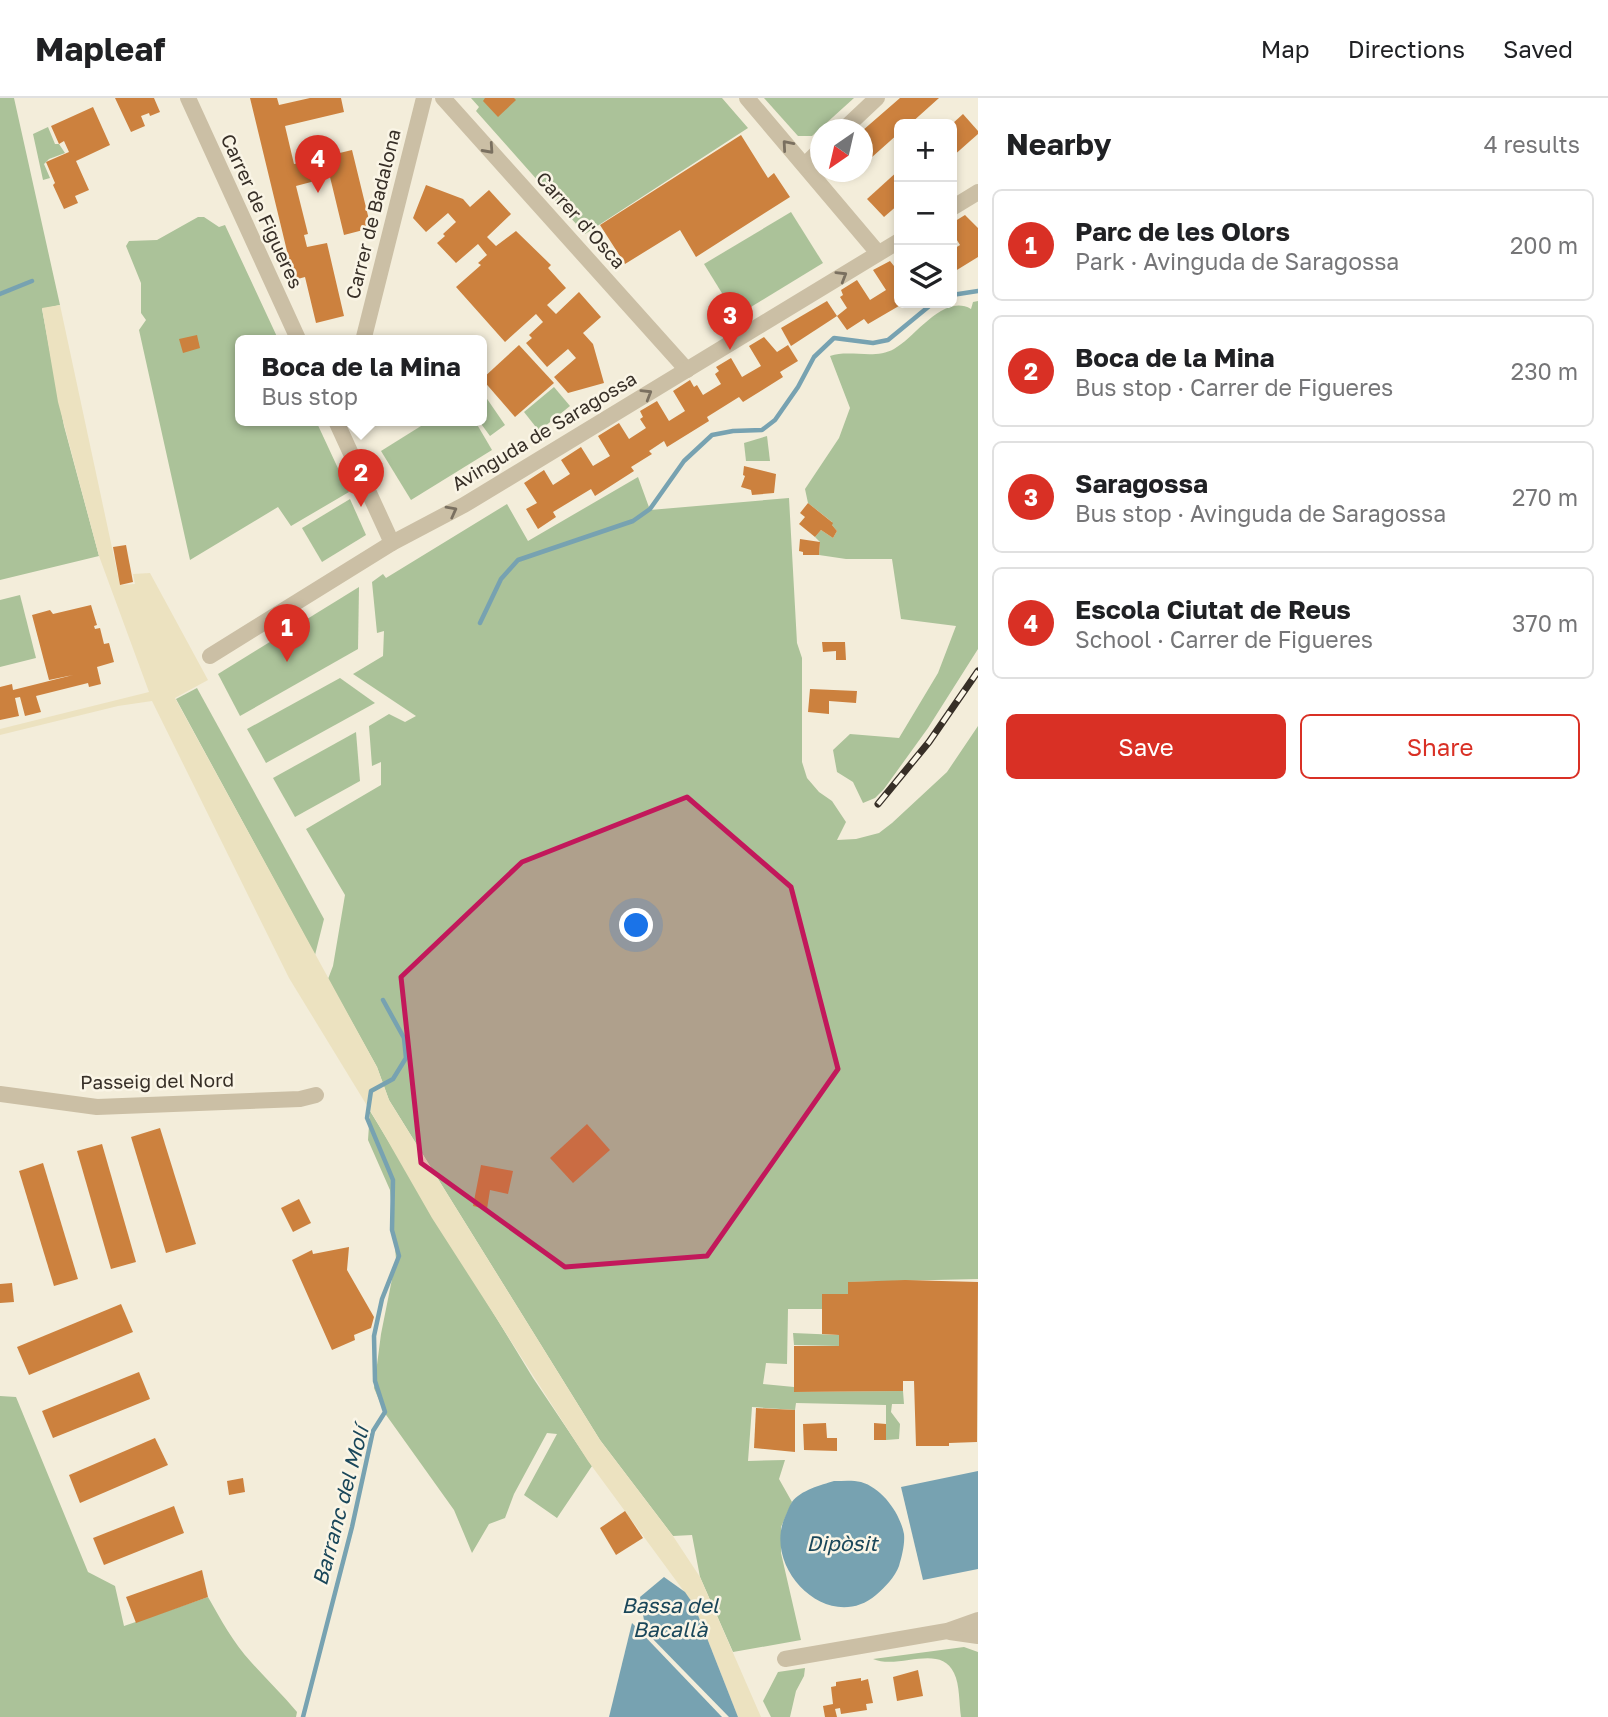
<!DOCTYPE html>
<html lang="en">
<head>
<meta charset="utf-8">
<style>
  :root { --surface:#fff; --page:#f6f6f6; --text:#202124; --muted:#757577; --line:#e0e0e0; --accent:#d93025 }
  body { margin:0; font-family:"Golos Text",sans-serif; background:var(--page); color:var(--text) }
  .controls { position:absolute; right:21px; top:21px; display:grid; overflow:hidden; border-radius:10px; box-shadow:0 4px 10px #0003 }
  .controls button { width:63px; height:63px; display:grid; place-items:center; padding:0; border:0; border-bottom:2px solid var(--line); background:var(--surface); color:var(--text); font:35px sans-serif }
  .compass { position:absolute; left:810px; top:21px; width:63px; height:63px; border-radius:50%; background:var(--surface); box-shadow:0 4px 10px #0003; rotate:214deg }
  .you { position:absolute; left:637px; top:828px; width:24px; height:24px; margin:-18px; border:5px solid #fff; border-radius:50%; background:#1a73e8; box-shadow:0 0 0 10px #1a73e833 }
  .badge { display:grid; place-items:center; width:46px; height:46px; border-radius:50%; background:var(--accent); color:#fff; font-size:23px; font-weight:700 }
  .pin { position:absolute; translate:-50% -58px; filter:drop-shadow(0 2px 4px #0008) }
  .pin::after { content:''; position:absolute; top:37px; width:24px; height:21px; background:inherit; clip-path:polygon(0 0,100% 0,50% 100%) }
  .popup { position:absolute; left:235px; top:237px; width:252px; height:91px; box-sizing:border-box; display:grid; place-content:center; border-radius:10px; background:var(--surface); filter:drop-shadow(0 2px 5px #0005); font-size:23px; white-space:nowrap; color:var(--muted) }
  .popup b { font-size:26px; color:var(--text) }
  .popup::after { content:''; position:absolute; left:50%; top:100%; margin-left:-14px; border:14px solid transparent; border-top-color:var(--surface) }
  .list { margin:0; padding:0; list-style:none }
  h2 { display:flex; justify-content:space-between; align-items:center; height:91px; margin:0; padding:0 28px; font-size:30px }
  h2 small { font-size:23px; font-weight:400; color:var(--muted) }
  .list li { display:grid; grid-template-columns:46px 1fr auto; gap:21px; align-items:center; box-sizing:border-box; height:112px; margin:0 14px 14px; padding:0 14px; border:2px solid var(--line); border-radius:10px }
  .list b { display:block; font-size:26px; white-space:nowrap }
  .list p { margin:0; font-size:23px; white-space:nowrap; color:var(--muted) }
  .list em { font-size:23px; font-style:normal; color:var(--muted) }
  .actions { display:flex; gap:14px; padding:21px 28px }
  .actions a { flex:1; padding:16px 0; border:2px solid var(--accent); border-radius:10px; text-align:center; font-size:24px; color:var(--accent) }
  .actions .main { background:var(--accent); color:#fff }
  .icon { flex:none; width:38px; height:38px; fill:none; stroke:currentColor; stroke-width:2; stroke-linecap:round; stroke-linejoin:round }
  .map { position:relative; flex:none; width:978px; height:1619px; overflow:hidden }
  header { display:flex; align-items:center; gap:42px; box-sizing:border-box; height:98px; padding:0 35px; background:var(--surface); border-bottom:2px solid var(--line) }
  header strong { font-size:33px }
  nav { display:flex; gap:38px; margin-inline-start:auto; font-size:24px }
  main { display:flex }
  aside { flex:1; background:var(--surface) }
  .map>svg:first-child { display:block }
  .green { fill:#abc299 }
  .plaza { fill:#ece2c0 }
  .water { fill:#77a2b1 }
  .lines { fill:none; stroke-linecap:round; stroke-linejoin:round }
  .stream { stroke:#77a2b1; stroke-width:4.5 }
  .building { fill:#cc813e }
  .minor { stroke:#cbbfa5; stroke-width:16 }
  .rail-casing { stroke:#372f27; stroke-width:7 }
  .rail { stroke:#faf5e6; stroke-width:4.5; stroke-dasharray:13; stroke-linecap:butt }
  .oneway { stroke:#7a7060 }
  .marked { fill:#c2185b; fill-opacity:0.2; stroke:#c2185b; stroke-width:5; stroke-linejoin:round }
  .labels { text-anchor:middle; stroke-width:5; stroke-linejoin:round; paint-order:stroke }
  .street-label { font-size:19px; fill:#372f27; stroke:#faf5e6 }
  .water-label { font-size:21px; font-style:italic; fill:#1a475a; stroke:#faf5e6 }
</style>
</head>
<body>
<header>
<strong>Mapleaf</strong>
<nav><a>Map</a><a>Directions</a><a>Saved</a></nav>
</header>
<main>
<div class="map">
<svg width="978" height="1619" viewBox="0 0 978 1619">
  <rect width="100%" height="100%" fill="#f3edda"/>
  <g class="green">
    <polygon points="0,0 14,0 60,207 42,211 64,328 99,458 0,482"/>
    <polygon points="471,0 722,0 748,30 585,136 476,13 479,9"/>
    <polygon points="764,0 854,0 812,38 798,38"/>
    <polygon points="48,29 55,46 59,46 65,55 49,61 44,66 50,80 43,82 33,36"/>
    <polygon points="791,114 823,165 736,218 704,166"/>
    <polygon points="198,119 204,119 219,129 225,127 279,243 240,243 240,323 316,323 349,394 291,428 278,409 190,462 139,232 146,222 141,215 141,185 126,148 129,143 157,142"/>
    <path d="M 978,203 L 978,551 L 928,630 L 884,691 L 875,700 L 863,705 L 853,684 L 837,674 L 833,652 L 850,636 L 899,640 L 938,575 L 956,528 L 901,521 L 892,461 L 846,461 L 819,457 L 820,444 L 815,439 L 821,432 L 833,440 L 837,433 L 832,427 L 832,424 L 808,405 L 805,391 L 839,340 L 850,310 L 830,258 C 850,251 874,262 894,251 C 915,240 943,195 971,211 L 973,204 Z"/>
    <polygon points="554,289 570,308 539,333 524,314"/>
    <polygon points="483,295 505,327 490,338 479,323 482,323"/>
    <polygon points="429,323 475,323 492,352 411,402 381,353"/>
    <polygon points="767,338 770,363 746,363 744,345"/>
    <polygon points="638,379 650,412 789,400 797,545 802,560 802,664 807,680 819,694 832,703 846,724 837,742 856,741 879,735 892,725 947,674 978,628 978,1181 848,1184 848,1196 822,1196 822,1211 788,1211 787,1266 766,1265 763,1286 794,1289 794,1294 903,1293 904,1306 892,1306 891,1314 900,1326 899,1341 886,1342 886,1307 796,1305 795,1312 752,1309 748,1363 785,1362 779,1381 792,1404 781,1429 781,1455 801,1542 733,1554 700,1479 692,1437 673,1438 600,1342 389,1002 377,969 328,881 333,868 345,797 306,731 381,687 381,664 372,668 369,628 389,616 405,624 416,618 353,576 383,558 384,533 377,535 372,484 383,476 386,480 507,406 528,443"/>
    <polygon points="350,401 366,437 322,464 302,430"/>
    <polygon points="359,489 358,551 240,618 218,576"/>
    <polygon points="20,497 36,560 0,569 0,502"/>
    <polygon points="340,580 375,605 266,665 247,631"/>
    <polygon points="197,590 324,821 315,857 176,601"/>
    <polygon points="356,634 360,683 295,719 273,680"/>
    <polygon points="370,1013 533,1280 592,1368 557,1420 524,1397 557,1336 547,1335 514,1396 505,1420 489,1426 472,1455 454,1412 384,1314 374,1290 381,1236 396,1161 390,1092 368,1042"/>
    <polygon points="793,1235 839,1237 839,1248 794,1247"/>
    <path d="M 0,1298 L 16,1299 L 88,1474 L 115,1488 L 124,1528 L 208,1499 C 221,1522 233,1544 251,1564 C 266,1581 282,1596 297,1614 L 296,1619 L 0,1619 Z"/>
    <path d="M 964,1549 L 978,1554 L 978,1619 L 961,1619 C 959,1606 960,1587 954,1575 C 940,1545 899,1572 873,1561 Z"/>
    <polygon points="805,1570 804,1578 796,1593 790,1619 771,1619 763,1603 778,1574"/>
  </g>
  <polygon class="plaza" points="60,207 120,487 135,486 133,476 150,475 208,582 175,600 377,969 389,1002 600,1342 673,1438 700,1479 761,1619 738,1619 694,1507 588,1363 432,1120 377,1024 289,880 152,603 118,608 0,637 0,631 8,629 149,594 99,458 58,304 42,210"/>
  <g class="water">
    <polygon points="978,1373 978,1471 923,1482 901,1389"/>
    <path d="M 834,1383 C 843,1383 853,1382 861,1384 C 882,1390 900,1415 904,1436 C 905,1446 902,1458 899,1468 C 895,1479 885,1489 876,1497 C 829,1537 762,1471 785,1419 C 787,1415 789,1408 792,1404 C 801,1392 821,1387 834,1383 Z"/>
    <polygon points="664,1479 685,1494 694,1507 738,1619 729,1619 646,1534 640,1499"/>
    <polygon points="632,1525 634,1527 722,1619 609,1619"/>
  </g>
  <g class="lines">
    <g class="stream">
      <polyline points="0,196 32,183"/>
      <polyline points="952,197 978,193"/>
      <polyline points="480,525 501,481 518,462 633,423 650,411 684,363 712,337 733,333 762,332 775,322 798,289 814,259 834,240 873,245 888,242 933,205"/>
      <polyline points="303,1619 352,1429 373,1333 385,1314 375,1283 374,1238 382,1201 399,1158 392,1132 393,1082 367,1020 371,993 393,981 406,960 404,940 383,902"/>
    </g>
  </g>
  <g class="building">
    <polygon points="115,0 154,0 160,14 150,18 149,15 141,18 145,28 131,34"/>
    <polygon points="250,0 277,0 279,7 310,0 341,0 344,14 285,28 294,66 352,52 371,130 344,137 330,79 296,88 308,136 304,137 307,149 327,145 344,218 316,225 305,179 294,182"/>
    <polygon points="485,0 514,0 516,2 498,19 483,3"/>
    <polygon points="900,0 939,0 910,26 899,26 899,35 862,68 862,33"/>
    <polygon points="93,9 110,47 76,63 89,92 75,98 78,105 64,111 53,87 55,85 46,64 69,54 64,43 59,46 51,28"/>
    <polygon points="963,16 978,33 978,36 952,59 952,26"/>
    <polygon points="741,37 768,80 774,75 790,99 696,159 680,132 625,166 600,127"/>
    <polygon points="899,72 899,106 884,119 867,101"/>
    <polygon points="426,87 463,101 470,109 489,92 511,116 487,139 496,148 516,133 551,167 548,170 566,190 547,207 556,216 579,194 601,219 583,235 593,246 604,285 568,295 554,279 576,260 568,251 547,269 526,245 532,240 529,237 543,224 536,216 505,244 456,189 481,167 478,165 487,157 478,146 456,165 437,145 445,138 443,136 456,124 448,115 426,134 413,120"/>
    <polygon points="965,117 978,130 978,159 952,175 952,152 960,147 952,134 952,125"/>
    <polygon points="890,163 894,168 897,166 899,169 899,205 904,205 868,226 864,221 847,232 837,218 847,210 840,199 843,197 841,192 857,182 870,202 886,192 873,172"/>
    <polygon points="827,203 837,218 791,248 781,230"/>
    <polygon points="197,237 200,250 183,255 179,241"/>
    <polygon points="764,239 777,254 788,247 798,263 780,274 783,279 743,304 739,299 707,319 709,323 667,349 664,343 649,353 652,356 631,369 634,373 595,398 591,391 553,414 556,419 538,431 526,411 537,405 524,385 544,372 553,387 570,376 561,362 581,349 593,368 610,358 598,338 619,325 629,341 646,330 640,321 643,319 640,313 657,303 669,323 685,313 673,293 690,282 694,289 697,287 703,297 721,286 715,276 719,273 716,269 731,260 742,279 761,268 749,248"/>
    <polygon points="519,247 554,285 515,319 482,281"/>
    <polygon points="744,368 776,376 774,395 752,397 751,392 741,389 745,378 743,377"/>
    <polygon points="808,405 833,425 832,427 837,433 833,440 821,432 815,439 799,426 805,419 800,415"/>
    <polygon points="800,441 820,444 819,457 803,457 803,454 799,453"/>
    <polygon points="126,447 133,484 120,487 113,449"/>
    <polygon points="91,507 97,527 94,528 95,531 100,530 104,546 109,545 114,564 97,569 101,586 89,589 88,585 36,598 41,614 25,618 20,599 15,600 19,618 0,622 0,589 12,586 13,592 73,577 49,582 32,517 50,512 53,516"/>
    <polygon points="822,544 845,544 846,562 836,562 836,553 823,554"/>
    <polygon points="810,591 857,593 856,605 829,603 829,616 808,614"/>
    <polygon points="587,1026 610,1052 573,1085 550,1060"/>
    <polygon points="160,1030 196,1146 166,1155 131,1039"/>
    <polygon points="102,1046 136,1164 111,1171 77,1053"/>
    <polygon points="43,1065 78,1181 54,1188 19,1073"/>
    <polygon points="481,1067 513,1073 508,1096 490,1092 487,1111 473,1108"/>
    <polygon points="299,1101 311,1125 293,1134 281,1110"/>
    <polygon points="349,1149 347,1172 374,1219 371,1230 354,1237 355,1242 332,1252 292,1162 312,1152 313,1156"/>
    <polygon points="905,1182 978,1184 977,1344 949,1345 949,1348 916,1348 914,1283 903,1283 903,1293 794,1294 794,1248 839,1248 839,1237 822,1236 822,1196 848,1196 848,1184"/>
    <polygon points="12,1185 14,1204 0,1205 0,1186"/>
    <polygon points="121,1206 133,1234 29,1277 17,1249"/>
    <polygon points="139,1274 150,1301 53,1340 42,1313"/>
    <polygon points="756,1310 795,1312 795,1354 754,1350"/>
    <polygon points="826,1325 827,1340 837,1340 837,1353 804,1352 803,1326"/>
    <polygon points="874,1325 886,1326 886,1342 874,1342"/>
    <polygon points="155,1340 168,1367 80,1405 69,1377"/>
    <polygon points="243,1380 245,1394 229,1397 227,1383"/>
    <polygon points="174,1408 184,1435 104,1467 93,1440"/>
    <polygon points="625,1413 643,1440 616,1457 600,1430"/>
    <polygon points="202,1472 208,1499 136,1525 126,1499"/>
    <polygon points="918,1572 923,1598 897,1603 893,1579"/>
    <polygon points="861,1580 861,1583 868,1581 873,1605 866,1606 867,1612 841,1616 840,1610 835,1611 837,1619 825,1619 823,1608 833,1606 831,1589 836,1588 836,1584"/>
  </g>
  <g class="lines">
    <g class="minor">
      <polyline points="188,0 299,243"/>
      <polyline points="443,0 687,272"/>
      <polyline points="747,0 878,155"/>
      <polyline points="843,32 877,0"/>
      <polyline points="805,67 820,52"/>
      <polyline points="952,110 978,94"/>
      <polyline points="363,243 424,0"/>
      <polyline points="336,323 392,445"/>
      <polyline points="210,558 392,445 464,407 899,143"/>
      <polyline points="0,996 97,1009 300,1001 316,997"/>
      <polyline points="950,1534 978,1538"/>
      <polyline points="785,1561 947,1533 978,1522"/>
    </g>
    <g class="rail-casing">
      <polyline id="rail" points="878,706 929,644 978,573"/>
    </g>
    <use href="#rail" class="rail"/>
  </g>
  <defs><path id="oneway-chevron" d="M-2-3.5L2.5 0L-2 3.5" fill="none" stroke-width="1.6" stroke-linecap="round" stroke-linejoin="round" transform="scale(1.75)"/></defs>
  <g class="oneway">
    <use href="#oneway-chevron" transform="translate(787 47) rotate(-131)"/>
    <use href="#oneway-chevron" transform="translate(489 51) rotate(48)"/>
    <use href="#oneway-chevron" transform="translate(842 178) rotate(-31)"/>
    <use href="#oneway-chevron" transform="translate(647 296) rotate(-31)"/>
    <use href="#oneway-chevron" transform="translate(452 413) rotate(-28)"/>
  </g>
  <path class="marked" d="M 687,699 L 791,789 L 838,971 L 707,1158 L 565,1169 L 421,1065 L 401,879 L 522,764 Z"/>
  <g class="labels">
    <g class="street-label">
      <text transform="translate(262 113) rotate(65)" y="7">Carrer de Figueres</text>
      <text transform="translate(373 116) rotate(-76)" y="7">Carrer de Badalona</text>
      <text transform="translate(581 122) rotate(48)" y="7">Carrer d'Osca</text>
      <text transform="translate(544 333) rotate(-31)" y="7">Avinguda de Saragossa</text>
      <text transform="translate(157 983) rotate(-1)" y="7">Passeig del Nord</text>
    </g>
    <g class="water-label">
      <text transform="translate(341 1408) rotate(-75)" y="7">Barranc del Molí</text>
      <text x="842" y="1453">Dipòsit</text>
      <text x="670" y="1515">Bassa del<tspan x="670" dy="24">Bacallà</tspan></text>
    </g>
  </g>
</svg>
<div class="controls">
<button>+</button>
<button>−</button>
<button><svg class="icon" aria-label="layers" viewBox="0 0 24 24"><path d="M12 4l9 5-9 5-9-5zM3 14l9 5 9-5"/></svg></button>
</div>
<svg class="compass" viewBox="-18 -18 36 36"><path d="M0-13l5 13h-10z" fill="#e53935"/><path d="M0 13l5-13h-10z" fill="#757577"/></svg>
<div class="you"></div>
<div class="pin badge" style="left:287px;top:564px">1</div>
<div class="pin badge" style="left:361px;top:409px">2</div>
<div class="popup"><b>Boca de la Mina</b>Bus stop</div>
<div class="pin badge" style="left:730px;top:252px">3</div>
<div class="pin badge" style="left:318px;top:95px">4</div>
</div>
<aside>
<h2>Nearby<small>4 results</small></h2>
<ul class="list">
<li><span class="badge">1</span><div><b>Parc de les Olors</b><p>Park · Avinguda de Saragossa</p></div><em>200 m</em></li>
<li><span class="badge">2</span><div><b>Boca de la Mina</b><p>Bus stop · Carrer de Figueres</p></div><em>230 m</em></li>
<li><span class="badge">3</span><div><b>Saragossa</b><p>Bus stop · Avinguda de Saragossa</p></div><em>270 m</em></li>
<li><span class="badge">4</span><div><b>Escola Ciutat de Reus</b><p>School · Carrer de Figueres</p></div><em>370 m</em></li>
</ul>
<div class="actions"><a class="main">Save</a><a>Share</a></div>
</aside>
</main>
</body>
</html>
